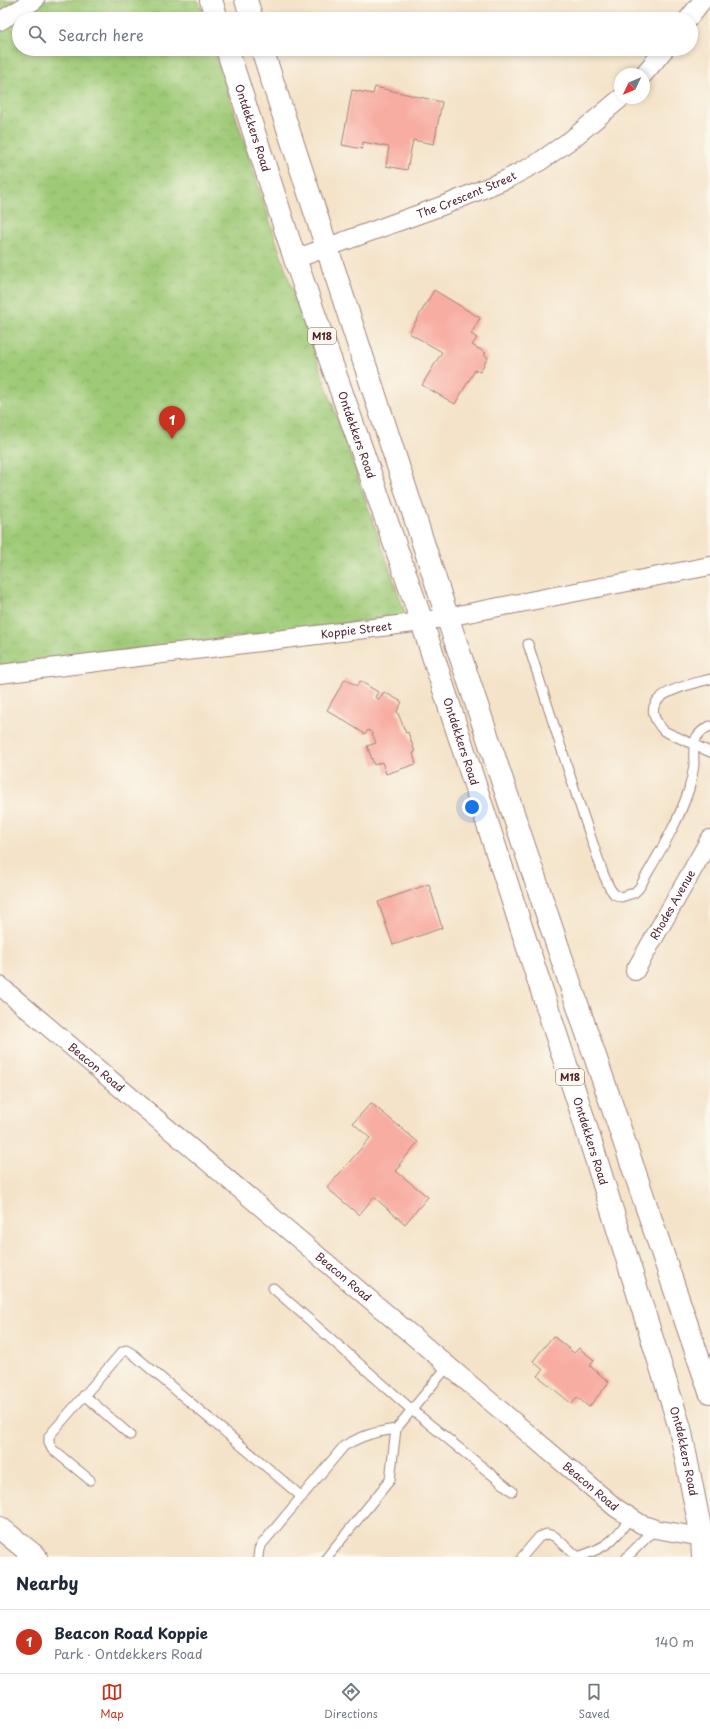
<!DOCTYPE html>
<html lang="en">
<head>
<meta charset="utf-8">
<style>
  :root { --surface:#fff; --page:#f2f2f3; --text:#1f2937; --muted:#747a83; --line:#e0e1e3; --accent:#c8321e }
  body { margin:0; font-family:"Playpen Sans",sans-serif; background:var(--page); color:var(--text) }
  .compass { position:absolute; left:614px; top:68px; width:36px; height:36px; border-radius:50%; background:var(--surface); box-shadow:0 2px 6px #0003; rotate:226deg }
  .you { position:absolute; left:472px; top:807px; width:14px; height:14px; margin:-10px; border:3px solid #fff; border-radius:50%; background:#1a73e8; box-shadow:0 0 0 6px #1a73e833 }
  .badge { display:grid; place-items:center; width:26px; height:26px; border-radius:50%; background:var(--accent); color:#fff; font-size:13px; font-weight:700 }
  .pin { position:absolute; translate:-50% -33px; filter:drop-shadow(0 1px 2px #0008) }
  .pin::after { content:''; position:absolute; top:21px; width:14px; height:12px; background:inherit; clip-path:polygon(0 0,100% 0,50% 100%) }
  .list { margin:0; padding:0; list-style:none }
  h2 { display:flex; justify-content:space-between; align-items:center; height:52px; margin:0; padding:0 16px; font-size:17px }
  h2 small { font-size:13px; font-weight:400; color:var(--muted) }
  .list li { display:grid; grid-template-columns:26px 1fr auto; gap:12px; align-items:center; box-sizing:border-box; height:64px; padding:0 16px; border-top:1px solid var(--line) }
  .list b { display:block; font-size:15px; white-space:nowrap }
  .list p { margin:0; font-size:13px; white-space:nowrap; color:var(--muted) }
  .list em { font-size:13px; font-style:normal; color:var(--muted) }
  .icon { flex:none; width:22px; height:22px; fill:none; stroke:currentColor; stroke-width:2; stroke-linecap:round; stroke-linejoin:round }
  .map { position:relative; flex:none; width:710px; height:1557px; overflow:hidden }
  .search { position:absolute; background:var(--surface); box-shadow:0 2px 6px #0003; left:12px; right:12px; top:12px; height:44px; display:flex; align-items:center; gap:10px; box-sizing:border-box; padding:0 14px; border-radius:22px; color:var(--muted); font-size:15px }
  .sheet { height:116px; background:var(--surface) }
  nav { display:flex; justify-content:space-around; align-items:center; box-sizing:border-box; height:56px; border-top:1px solid var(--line); background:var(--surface); font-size:11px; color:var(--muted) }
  nav a { display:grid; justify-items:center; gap:2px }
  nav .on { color:var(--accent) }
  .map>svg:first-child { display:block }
  .park { fill:url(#park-crowns); stroke:#747451 }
  .building { fill:#f8ada3 }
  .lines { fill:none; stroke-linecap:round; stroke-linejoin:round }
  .lane-casing { stroke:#9f817a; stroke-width:11 }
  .street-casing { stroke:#9f817a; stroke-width:20 }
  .secondary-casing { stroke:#9f817a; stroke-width:24 }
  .primary-casing { stroke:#9f817a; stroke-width:24 }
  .lane { stroke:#fff; stroke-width:9 }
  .street { stroke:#fff; stroke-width:18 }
  .secondary { stroke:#fff; stroke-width:22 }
  .primary { stroke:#fff; stroke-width:22 }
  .labels { text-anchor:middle; stroke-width:4; stroke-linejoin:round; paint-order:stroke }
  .shield { fill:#fbf7ec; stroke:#7f6065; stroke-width:1 }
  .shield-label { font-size:10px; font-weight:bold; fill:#4a1f2b }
  .street-label { font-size:11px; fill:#4a1f2b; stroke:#fbf7ec }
</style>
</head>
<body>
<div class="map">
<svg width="710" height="1557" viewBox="0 0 710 1557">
  <defs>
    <pattern id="park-crowns" width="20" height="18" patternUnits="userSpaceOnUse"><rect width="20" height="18" fill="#9fca77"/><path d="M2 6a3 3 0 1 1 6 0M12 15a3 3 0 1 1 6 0" fill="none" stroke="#8aad67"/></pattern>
  </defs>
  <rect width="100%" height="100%" fill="#fbf7ec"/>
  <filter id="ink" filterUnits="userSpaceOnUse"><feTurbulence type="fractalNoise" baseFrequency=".025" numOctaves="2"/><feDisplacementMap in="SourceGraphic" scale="8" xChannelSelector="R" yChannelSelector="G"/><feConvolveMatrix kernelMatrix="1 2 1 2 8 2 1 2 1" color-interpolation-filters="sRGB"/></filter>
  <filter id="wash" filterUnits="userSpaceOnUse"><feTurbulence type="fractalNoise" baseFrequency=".012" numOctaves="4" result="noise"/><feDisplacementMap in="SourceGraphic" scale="16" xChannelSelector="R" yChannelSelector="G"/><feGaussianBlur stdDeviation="0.9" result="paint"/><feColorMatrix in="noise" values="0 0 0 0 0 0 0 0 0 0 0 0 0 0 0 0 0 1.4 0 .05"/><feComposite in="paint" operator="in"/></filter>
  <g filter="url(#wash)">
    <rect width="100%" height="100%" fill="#f4e3c9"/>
    <polygon class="park" points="0,0 198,0 205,19 19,19 19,49 214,49 283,262 406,616 0,666"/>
    <g id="blocks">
      <g class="building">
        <polygon points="375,87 442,102 434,144 413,140 407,170 386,166 389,147 363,142 362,149 342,145 352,90 373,94"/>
        <polygon points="434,290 480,318 471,334 477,338 472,345 486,353 484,355 488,357 480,372 475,370 455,404 422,385 442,352 409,333"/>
        <polygon points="345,679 357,686 360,681 378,692 375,697 379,699 384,692 402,702 397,711 406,733 408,732 415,752 413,753 416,764 386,774 382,762 374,765 367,746 376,743 372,733 368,730 365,734 327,710"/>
        <polygon points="429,884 442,928 393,945 378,902"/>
        <polygon points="371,1103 418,1142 399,1165 401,1166 396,1171 428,1197 405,1224 374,1197 359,1215 327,1188 370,1138 353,1123"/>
        <polygon points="553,1336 574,1353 579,1348 594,1360 590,1366 609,1382 589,1407 577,1397 572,1404 538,1376 543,1370 533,1361"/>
      </g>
    </g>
  </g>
  <g filter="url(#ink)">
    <use href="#blocks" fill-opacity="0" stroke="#9f817a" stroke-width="1"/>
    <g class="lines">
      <g class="lane-casing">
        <g id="lane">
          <path d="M 528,644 L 576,794 L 603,873 L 609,887 L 614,894 L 621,897 L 634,893 L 639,888 C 657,856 678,824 689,789 C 691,782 693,772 694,765 C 694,747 690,736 710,726"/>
          <path d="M 710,679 C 686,686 630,695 664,731 L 710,752"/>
          <polyline points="273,1288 412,1410 512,1491"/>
          <polyline points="84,1395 130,1435"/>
          <polyline points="90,1480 52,1449 49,1443 49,1436 122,1352 126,1350 133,1354 302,1497"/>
          <path d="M 258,1557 L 259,1549 L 262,1544 L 344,1446 C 363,1435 375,1432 396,1429"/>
          <polyline points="327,1557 390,1480 396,1429 448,1366"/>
          <polyline points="522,1557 539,1537 547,1534 554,1536 578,1557"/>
          <path d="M 578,1557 C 607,1547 613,1542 630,1518"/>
          <polyline points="627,1557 655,1529"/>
        </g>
      </g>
      <g class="street-casing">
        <g id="street">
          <polyline points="688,19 703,0"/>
          <polyline points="0,21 35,0"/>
          <polyline points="644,74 665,49"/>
          <path id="s1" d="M 295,259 L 447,204 L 507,179 L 539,162 L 572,139 L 621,98"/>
          <path id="s2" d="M 0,674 L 422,622 L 710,566"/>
          <path id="s3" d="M 635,971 L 710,839"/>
          <path id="s4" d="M 0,986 L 616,1508 L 641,1524 L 655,1529 L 702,1537"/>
        </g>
      </g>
      <g class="secondary-casing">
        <polyline id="secondary" points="0,1528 36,1557"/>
      </g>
      <g class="primary-casing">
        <g id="primary">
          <polyline points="211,0 217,19"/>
          <polyline points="246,0 252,19"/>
          <path id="s5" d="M 227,49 L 295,259 L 422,622 L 581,1111 L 680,1428 L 702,1537 L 703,1557"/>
          <polyline points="262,49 447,616 576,1001 710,1392"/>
        </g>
      </g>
      <use href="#lane" class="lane"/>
      <use href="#street" class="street"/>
      <use href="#secondary" class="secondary"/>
      <use href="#primary" class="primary"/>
    </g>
  </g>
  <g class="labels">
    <g class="shield">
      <rect x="308" y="328" width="28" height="16" rx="3"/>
      <rect x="556" y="1069" width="28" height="16" rx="3"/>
    </g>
    <g class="shield-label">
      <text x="322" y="340">M18</text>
      <text x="570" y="1081">M18</text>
    </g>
    <g class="street-label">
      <text dy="4" stroke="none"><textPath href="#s5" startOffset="83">Ontdekkers Road</textPath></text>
      <text dy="4" stroke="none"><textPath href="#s1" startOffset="183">The Crescent Street</textPath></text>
      <text dy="4" stroke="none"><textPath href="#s5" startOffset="407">Ontdekkers Road</textPath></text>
      <text dy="4" stroke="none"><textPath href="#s2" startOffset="359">Koppie Street</textPath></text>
      <text dy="4" stroke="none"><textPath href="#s5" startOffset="731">Ontdekkers Road</textPath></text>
      <text dy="4" stroke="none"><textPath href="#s3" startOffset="76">Rhodes Avenue</textPath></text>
      <text dy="4" stroke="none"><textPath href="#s4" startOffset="126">Beacon Road</textPath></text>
      <text dy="4" stroke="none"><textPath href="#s5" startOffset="1151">Ontdekkers Road</textPath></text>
      <text dy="4" stroke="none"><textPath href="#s4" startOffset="450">Beacon Road</textPath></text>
      <text dy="4" stroke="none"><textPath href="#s5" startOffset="1475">Ontdekkers Road</textPath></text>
      <text dy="4" stroke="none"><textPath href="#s4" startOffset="774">Beacon Road</textPath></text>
    </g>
  </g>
</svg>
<svg class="compass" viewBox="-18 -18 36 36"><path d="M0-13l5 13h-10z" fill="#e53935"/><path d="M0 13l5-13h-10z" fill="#747a83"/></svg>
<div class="you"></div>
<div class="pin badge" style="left:172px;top:439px">1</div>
<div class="search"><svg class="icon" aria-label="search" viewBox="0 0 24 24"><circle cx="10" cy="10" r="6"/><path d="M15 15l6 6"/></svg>Search here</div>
</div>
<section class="sheet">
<h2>Nearby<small></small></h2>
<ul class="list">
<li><span class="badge">1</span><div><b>Beacon Road Koppie</b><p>Park · Ontdekkers Road</p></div><em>140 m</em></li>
</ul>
</section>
<nav>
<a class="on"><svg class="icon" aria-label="map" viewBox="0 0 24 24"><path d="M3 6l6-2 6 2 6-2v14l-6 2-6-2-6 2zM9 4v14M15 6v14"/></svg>Map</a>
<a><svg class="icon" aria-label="directions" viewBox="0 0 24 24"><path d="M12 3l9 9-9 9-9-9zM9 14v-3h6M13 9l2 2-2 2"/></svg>Directions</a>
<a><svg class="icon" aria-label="saved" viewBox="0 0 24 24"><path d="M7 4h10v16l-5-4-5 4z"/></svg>Saved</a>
</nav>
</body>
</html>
